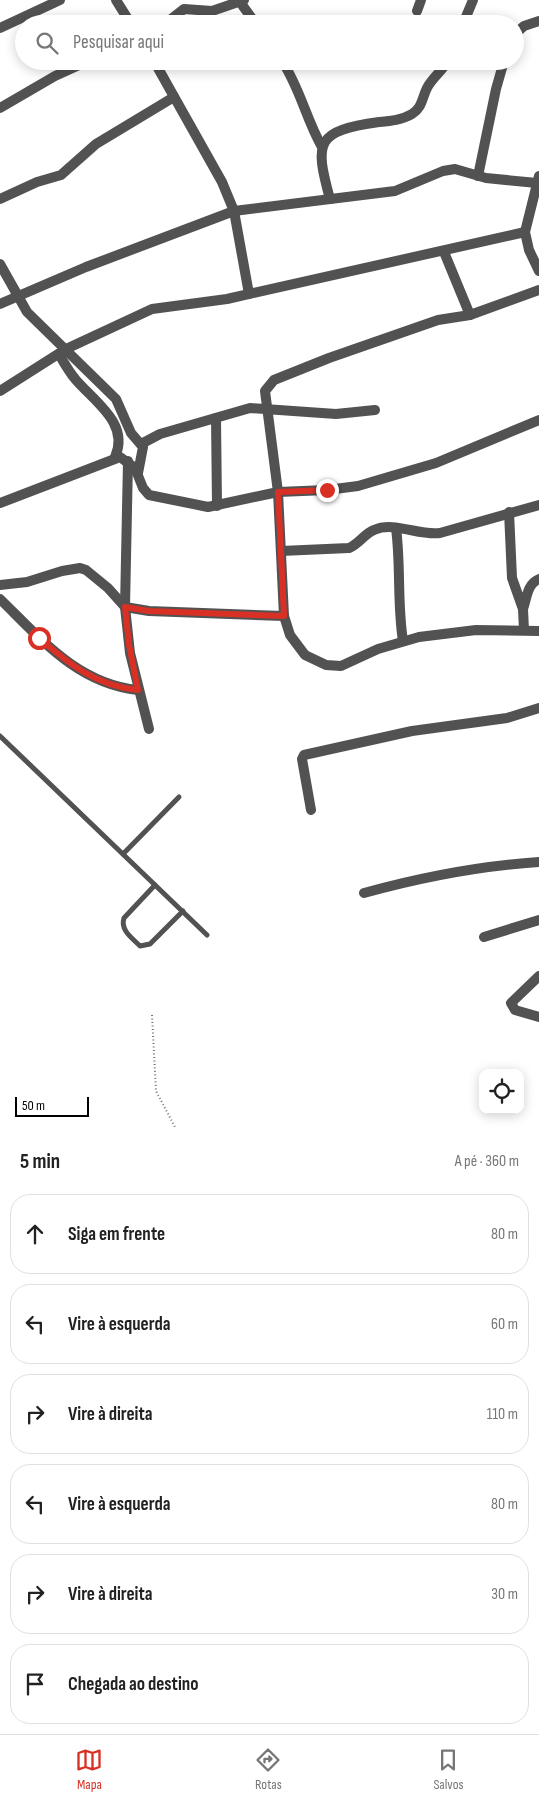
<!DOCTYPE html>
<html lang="pt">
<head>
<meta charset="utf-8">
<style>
  :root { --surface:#fff; --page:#f6f6f6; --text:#222; --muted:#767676; --line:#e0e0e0; --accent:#d93025 }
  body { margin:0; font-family:"Sofia Sans Condensed",sans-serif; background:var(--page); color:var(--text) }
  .controls { position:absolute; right:15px; bottom:15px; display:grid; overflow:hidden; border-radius:10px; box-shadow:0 2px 12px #0003 }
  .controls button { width:45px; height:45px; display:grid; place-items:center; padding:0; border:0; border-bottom:1px solid var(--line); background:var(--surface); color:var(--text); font:25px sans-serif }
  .scale { position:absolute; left:15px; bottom:12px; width:74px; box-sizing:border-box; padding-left:5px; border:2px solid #000; border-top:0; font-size:14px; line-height:18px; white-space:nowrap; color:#000; -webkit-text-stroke:4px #fff; paint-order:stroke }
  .stop { position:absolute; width:15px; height:15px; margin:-11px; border:4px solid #d93025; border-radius:50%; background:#fff }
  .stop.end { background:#d93025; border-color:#fff; box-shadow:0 1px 5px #0008 }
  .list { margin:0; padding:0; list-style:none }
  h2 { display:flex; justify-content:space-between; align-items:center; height:65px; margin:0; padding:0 20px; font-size:21px }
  h2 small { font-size:16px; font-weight:400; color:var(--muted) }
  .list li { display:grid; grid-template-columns:32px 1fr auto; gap:15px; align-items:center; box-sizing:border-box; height:80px; margin:0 10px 10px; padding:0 10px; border:1px solid var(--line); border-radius:20px }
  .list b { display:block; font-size:19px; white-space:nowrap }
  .list em { font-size:16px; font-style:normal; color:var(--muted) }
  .icon { flex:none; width:28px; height:28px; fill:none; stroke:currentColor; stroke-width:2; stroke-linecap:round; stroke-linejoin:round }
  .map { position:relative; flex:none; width:539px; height:1129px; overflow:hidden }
  .search { position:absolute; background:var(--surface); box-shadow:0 2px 12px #0003; left:15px; right:15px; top:15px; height:55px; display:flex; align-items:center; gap:12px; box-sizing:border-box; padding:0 18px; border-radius:28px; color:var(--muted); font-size:19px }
  .sheet { height:605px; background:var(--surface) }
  nav { display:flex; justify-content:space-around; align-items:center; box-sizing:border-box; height:70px; border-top:1px solid var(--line); background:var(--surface); font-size:14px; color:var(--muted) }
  nav a { display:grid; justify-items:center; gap:2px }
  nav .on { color:var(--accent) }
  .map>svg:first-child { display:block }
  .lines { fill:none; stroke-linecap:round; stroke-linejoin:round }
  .path { stroke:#747474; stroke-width:2; stroke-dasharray:1 2.5; stroke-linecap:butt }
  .service { stroke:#525252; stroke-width:5 }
  .minor { stroke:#525252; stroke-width:10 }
  .route { stroke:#d93025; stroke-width:6 }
</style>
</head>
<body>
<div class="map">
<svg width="539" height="1129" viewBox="0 0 539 1129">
  <rect width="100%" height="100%" fill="#fff"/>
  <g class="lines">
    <polyline class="path" points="152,1015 156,1091 176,1129"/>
    <g class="service">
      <polyline points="0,736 207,935"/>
      <polyline points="123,854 179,797"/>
      <path d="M 155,885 L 124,918 C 120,930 132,938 140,946 L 150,944 L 183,911"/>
    </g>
    <g class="minor">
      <polyline points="116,0 131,24"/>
      <polyline points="240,2 256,24"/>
      <polyline points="417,11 421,0"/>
      <polyline points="165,24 184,9 212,11 244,0"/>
      <polyline points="463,24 473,0"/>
      <polyline points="0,28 60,0"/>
      <polyline points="515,34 524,26 539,21"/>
      <polyline points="154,61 222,182 234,211 249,294"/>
      <path d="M 282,61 C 300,88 306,119 322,147"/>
      <polyline points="0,108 55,76 88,61"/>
      <polyline points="478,176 496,89 504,61"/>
      <polyline points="539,176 525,232 529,250 539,271"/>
      <polyline points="0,199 37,182 61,175 96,144 174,97"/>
      <path d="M 330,199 C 314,141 316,131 379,122 C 390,121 402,120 412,114 C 422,108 422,98 427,88 C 432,78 442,71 448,61"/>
      <polyline points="444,252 470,315"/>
      <polyline points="0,264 27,312 116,399 131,433 143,447 138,473"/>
      <polyline points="539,290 470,315 438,320 329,358 274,380 265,391 278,492 284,616 290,635 305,655 326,665 341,666 378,649 419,637 476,630 539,631"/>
      <polyline points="0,304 86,267 234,211 395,191 443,171 455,169 486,178 537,183"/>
      <path d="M 59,354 C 64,363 69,372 76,380 C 95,402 130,424 115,457"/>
      <polyline points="0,391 66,349 152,309 227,299 525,232"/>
      <polyline points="216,418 217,506"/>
      <polyline points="141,444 160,434 250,408 336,414 375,410"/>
      <polyline points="128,461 125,607 130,653 149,729"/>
      <polyline points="0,503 120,457 135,468 143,488 149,495 208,507 278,492 327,490 358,486 436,463 539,420"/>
      <path d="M 509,512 L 512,578 L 523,609 C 527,598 527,584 539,579"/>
      <path d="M 396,528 C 401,566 397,603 403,641"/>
      <path d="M 281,551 L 349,548 C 359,544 364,534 374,530 C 394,521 419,536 440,533 L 539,505"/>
      <polyline points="0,585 27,582 62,571 80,568 86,570 108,588 125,607 149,611 284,616"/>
      <path d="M 0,599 C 41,639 78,684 138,690"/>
      <polyline points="523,609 524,630"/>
      <polyline points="311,810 302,759 304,755 412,731 507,718 539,708"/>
      <path d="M 364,893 C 422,877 478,866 539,862"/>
      <polyline points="484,937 539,920"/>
      <polyline points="539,976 511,1003 515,1010 539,1017"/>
    </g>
  </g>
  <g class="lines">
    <path class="route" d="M 39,638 C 70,665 97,686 138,690 L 129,645 L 125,607 L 149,611 L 284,616 L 278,492 L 327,490"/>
  </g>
</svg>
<div class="controls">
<button><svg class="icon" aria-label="locate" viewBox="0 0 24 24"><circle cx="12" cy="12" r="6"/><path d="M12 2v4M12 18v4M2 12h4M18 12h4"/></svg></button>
</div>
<div class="scale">50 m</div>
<div class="stop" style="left:39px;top:638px"></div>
<div class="stop end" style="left:327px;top:490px"></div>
<div class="search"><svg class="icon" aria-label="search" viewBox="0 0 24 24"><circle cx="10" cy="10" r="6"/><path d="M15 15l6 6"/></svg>Pesquisar aqui</div>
</div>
<section class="sheet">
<h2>5 min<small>A pé · 360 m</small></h2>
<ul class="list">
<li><svg class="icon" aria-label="ahead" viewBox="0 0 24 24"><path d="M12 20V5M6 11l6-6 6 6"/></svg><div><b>Siga em frente</b></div><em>80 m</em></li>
<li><svg class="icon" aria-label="left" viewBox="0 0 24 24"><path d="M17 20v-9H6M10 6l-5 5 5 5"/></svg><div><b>Vire à esquerda</b></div><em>60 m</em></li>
<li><svg class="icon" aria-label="right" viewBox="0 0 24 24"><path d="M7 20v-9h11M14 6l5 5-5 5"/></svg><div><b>Vire à direita</b></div><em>110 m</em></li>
<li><svg class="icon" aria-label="left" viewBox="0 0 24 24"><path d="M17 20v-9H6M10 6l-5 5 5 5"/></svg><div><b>Vire à esquerda</b></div><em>80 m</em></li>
<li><svg class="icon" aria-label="right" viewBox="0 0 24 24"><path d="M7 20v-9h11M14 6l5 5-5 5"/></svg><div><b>Vire à direita</b></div><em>30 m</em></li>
<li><svg class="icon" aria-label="arrive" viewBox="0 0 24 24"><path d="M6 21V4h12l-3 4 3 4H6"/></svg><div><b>Chegada ao destino</b></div></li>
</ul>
</section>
<nav>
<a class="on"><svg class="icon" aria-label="map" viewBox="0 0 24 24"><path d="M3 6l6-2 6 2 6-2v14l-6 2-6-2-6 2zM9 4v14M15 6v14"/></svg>Mapa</a>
<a><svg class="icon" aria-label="directions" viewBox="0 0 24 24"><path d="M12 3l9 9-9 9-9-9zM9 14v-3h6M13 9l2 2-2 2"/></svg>Rotas</a>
<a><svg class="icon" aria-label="saved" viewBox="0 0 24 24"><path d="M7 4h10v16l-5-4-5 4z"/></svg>Salvos</a>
</nav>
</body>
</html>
